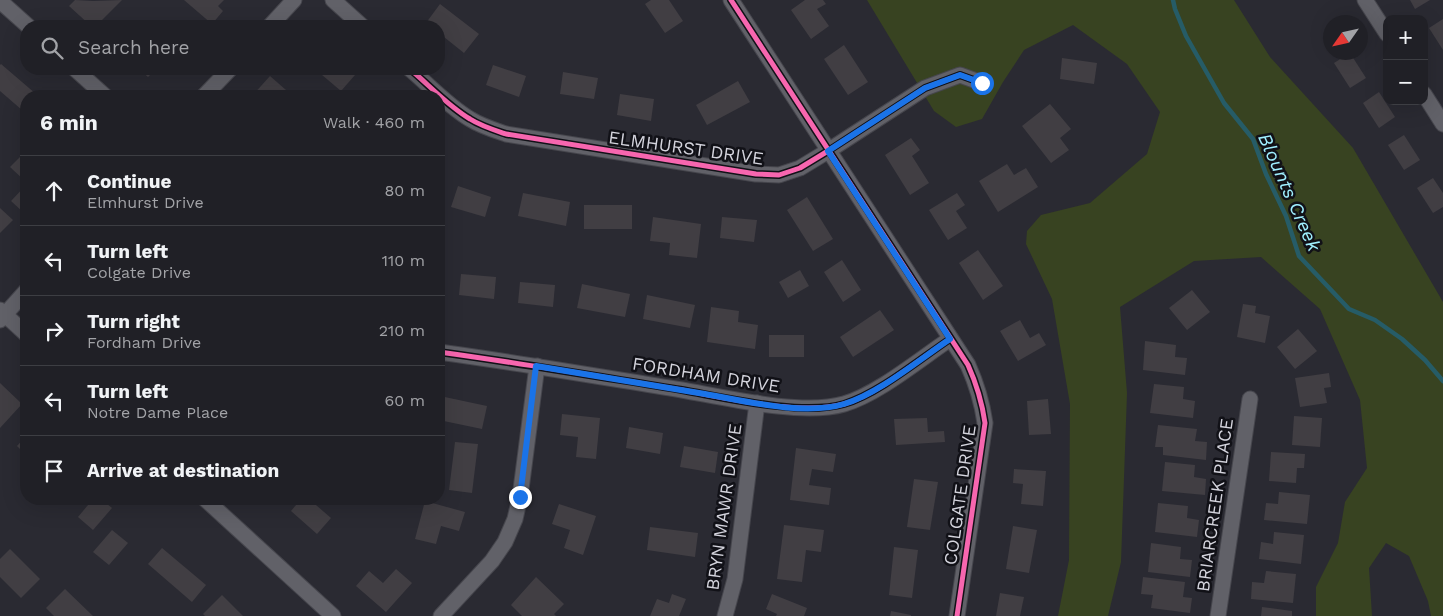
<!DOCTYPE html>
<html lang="en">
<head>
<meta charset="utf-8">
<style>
  :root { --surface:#202026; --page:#2d2d32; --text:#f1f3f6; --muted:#a2a3a7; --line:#3d3e43 }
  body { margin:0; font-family:"Work Sans",sans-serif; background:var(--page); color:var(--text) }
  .controls { position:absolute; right:15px; top:15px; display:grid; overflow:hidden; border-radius:10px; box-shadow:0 5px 20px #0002 }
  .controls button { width:45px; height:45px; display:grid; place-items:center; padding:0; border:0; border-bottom:1px solid var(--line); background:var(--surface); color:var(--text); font:25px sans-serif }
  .compass { position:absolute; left:1323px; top:15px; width:45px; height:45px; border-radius:50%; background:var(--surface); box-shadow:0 5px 20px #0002; rotate:236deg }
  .stop { position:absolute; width:15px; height:15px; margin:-11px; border:4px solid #1a73e8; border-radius:50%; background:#fff }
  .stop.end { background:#1a73e8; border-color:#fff; box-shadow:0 1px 5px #0008 }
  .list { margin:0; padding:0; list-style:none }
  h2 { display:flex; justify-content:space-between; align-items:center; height:65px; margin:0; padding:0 20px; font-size:21px }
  h2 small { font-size:16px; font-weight:400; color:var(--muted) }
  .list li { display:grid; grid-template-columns:32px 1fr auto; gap:15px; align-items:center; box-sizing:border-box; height:70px; padding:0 20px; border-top:1px solid var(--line) }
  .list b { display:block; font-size:19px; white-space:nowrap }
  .list p { margin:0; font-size:16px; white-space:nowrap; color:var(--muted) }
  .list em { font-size:16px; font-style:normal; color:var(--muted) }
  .icon { flex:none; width:28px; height:28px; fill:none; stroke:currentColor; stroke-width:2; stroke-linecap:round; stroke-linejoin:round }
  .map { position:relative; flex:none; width:1443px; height:616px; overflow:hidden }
  .search { position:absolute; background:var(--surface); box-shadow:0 5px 20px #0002; left:20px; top:20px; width:425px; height:55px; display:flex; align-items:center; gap:12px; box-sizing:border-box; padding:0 18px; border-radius:20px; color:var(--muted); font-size:19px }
  .panel { position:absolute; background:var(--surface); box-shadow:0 5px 20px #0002; left:20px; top:90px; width:425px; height:415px; border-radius:20px }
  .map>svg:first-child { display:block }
  .green { fill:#384321 }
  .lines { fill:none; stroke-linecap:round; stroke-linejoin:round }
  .stream { stroke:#265c67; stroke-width:4.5 }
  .building { fill:#413e43 }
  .minor-casing { stroke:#46464d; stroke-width:17 }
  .minor { stroke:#616168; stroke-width:15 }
  .cycleway-casing { stroke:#111117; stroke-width:8 }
  .cycleway { stroke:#f766af; stroke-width:5 }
  .route { stroke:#1a73e8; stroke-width:6 }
  .labels { text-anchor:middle; stroke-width:5; stroke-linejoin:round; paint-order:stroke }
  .street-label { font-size:18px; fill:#d4d4dd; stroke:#111117 }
  .water-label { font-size:19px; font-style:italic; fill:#9feffe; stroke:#111117 }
</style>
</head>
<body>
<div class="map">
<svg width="1443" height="616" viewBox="0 0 1443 616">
  <rect width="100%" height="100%" fill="#2a2a32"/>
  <polygon class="green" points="867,0 1234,0 1270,57 1353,148 1443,302 1443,616 1431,616 1428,601 1409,556 1386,543 1369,568 1372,616 1316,616 1316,587 1338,543 1345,502 1367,468 1360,400 1320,309 1261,257 1194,261 1120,307 1127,393 1121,562 1108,616 1058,616 1069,560 1070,404 1052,299 1026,244 1027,231 1041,215 1090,203 1147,154 1160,112 1127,64 1073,25 1024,50 1003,82 982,119 956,127 934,111"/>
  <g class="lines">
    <polyline class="stream" points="1173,0 1175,9 1186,36 1224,103 1253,139 1266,174 1286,216 1299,256 1349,309 1375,320 1402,339 1425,360 1443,381"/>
  </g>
  <g class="building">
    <polygon points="75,0 93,1 122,0 96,26 91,26 69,6"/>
    <polygon points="184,0 224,0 218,6 223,11 212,24"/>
    <polygon points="651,0 669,0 683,21 665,33 645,4"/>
    <polygon points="805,0 823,0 826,4 817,9 829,26 811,39 791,10"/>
    <polygon points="1410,0 1430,0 1415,9"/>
    <polygon points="440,4 479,34 464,53 439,33 439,26 430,26 426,23"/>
    <polygon points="1443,19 1443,50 1429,28"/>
    <polygon points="844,45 868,82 848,95 824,59"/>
    <polygon points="1350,53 1366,78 1350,88 1334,63"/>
    <polygon points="1062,58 1097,63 1094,84 1060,79"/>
    <polygon points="1,64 36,94 34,96 26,96 26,106 22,110 0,91 0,65"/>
    <polygon points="493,65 526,76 519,97 486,85"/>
    <polygon points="139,69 156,69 148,77"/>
    <polygon points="315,69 348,69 355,75 341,91"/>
    <polygon points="563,72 598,78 594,99 560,94"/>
    <polygon points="270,76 286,90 281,96 252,96"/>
    <polygon points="738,81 750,102 707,125 696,105"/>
    <polygon points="1379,92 1395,117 1379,128 1363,103"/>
    <polygon points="620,94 654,99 651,121 617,115"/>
    <polygon points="1050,104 1071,129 1060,138 1069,150 1051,163 1022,126"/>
    <polygon points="1404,135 1420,160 1404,170 1388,145"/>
    <polygon points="911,138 920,150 912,156 929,183 910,195 885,155"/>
    <polygon points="23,154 26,156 26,182 10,167"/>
    <polygon points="1007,164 1014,175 1026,168 1038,187 998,212 979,181"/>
    <polygon points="1433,178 1443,193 1443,207 1433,213 1417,188"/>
    <polygon points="26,185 26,210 24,213 11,201"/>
    <polygon points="458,186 491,197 485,217 451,207"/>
    <polygon points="523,193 570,202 566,226 518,216"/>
    <polygon points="957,193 965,205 956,211 967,228 948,240 929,210"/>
    <polygon points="807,197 833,239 813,251 787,210"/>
    <rect x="584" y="205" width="48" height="24"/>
    <polygon points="0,208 13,220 0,233"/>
    <polygon points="653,217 701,224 697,258 669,255 670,243 650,241"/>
    <polygon points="722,217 757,220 754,242 720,238"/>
    <polygon points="978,250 1003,286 983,300 959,263"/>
    <polygon points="842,260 861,290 843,302 824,272"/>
    <polygon points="800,270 809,286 788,298 779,282"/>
    <polygon points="461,274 496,277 494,299 459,295"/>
    <polygon points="520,282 555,285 553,307 518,303"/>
    <polygon points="582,284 630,294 625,317 577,308"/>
    <polygon points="1192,290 1210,312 1187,330 1169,308"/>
    <polygon points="647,295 695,305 690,328 643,319"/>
    <polygon points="1243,304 1256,306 1255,313 1270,316 1265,343 1237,337"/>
    <polygon points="711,307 739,311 738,322 758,325 755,349 707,342"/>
    <polygon points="880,310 894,330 853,357 840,337"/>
    <polygon points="1020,320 1030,338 1039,333 1046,345 1018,361 1000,331"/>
    <polygon points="1298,329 1317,351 1295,369 1277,347"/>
    <rect x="769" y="335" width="35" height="22"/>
    <polygon points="1145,341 1176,345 1175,357 1187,358 1185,375 1143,370"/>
    <polygon points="1329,373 1331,387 1324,388 1327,403 1300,407 1295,378"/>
    <polygon points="0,383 22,404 0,428"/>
    <polygon points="1154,384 1184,387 1183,399 1195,401 1193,418 1150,413"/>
    <polygon points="440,396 487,406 482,429 439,420"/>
    <polygon points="1048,399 1051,434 1029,435 1027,401"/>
    <polygon points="562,414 600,418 596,459 576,457 578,437 560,435"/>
    <polygon points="1294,416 1322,418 1320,447 1292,445"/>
    <polygon points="927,418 928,432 944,431 945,442 896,445 894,419"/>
    <polygon points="1158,425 1197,429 1195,441 1207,442 1206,460 1163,455 1163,447 1155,447"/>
    <polygon points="629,427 663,433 660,454 626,448"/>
    <polygon points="26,436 26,455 17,446"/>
    <polygon points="455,442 478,444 472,493 449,490"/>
    <polygon points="684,446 718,452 715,473 680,467"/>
    <polygon points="796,448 836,454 833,472 812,469 809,485 831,488 829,505 790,500"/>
    <polygon points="1271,452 1305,454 1304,468 1297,468 1296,483 1269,481"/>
    <polygon points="1165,462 1195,465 1194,477 1206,479 1205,495 1162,491"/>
    <polygon points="1014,469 1046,471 1043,506 1021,504 1023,484 1013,483"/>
    <polygon points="914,479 938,482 930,530 907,527"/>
    <polygon points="1279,492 1310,495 1307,524 1264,520 1266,503 1278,504"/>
    <polygon points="93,499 101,499 112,508 93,530 78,517"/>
    <polygon points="301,499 309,499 331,518 317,534 291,511"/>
    <polygon points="425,501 465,512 459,531 441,526 436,544 415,539"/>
    <polygon points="1158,503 1188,506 1187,518 1199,520 1197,537 1155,532"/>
    <polygon points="559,504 596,516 583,555 564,548 570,530 552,524"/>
    <polygon points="784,525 824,530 821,552 806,550 802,582 777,579"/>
    <polygon points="1013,526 1037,530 1029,573 1006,569"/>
    <polygon points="650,527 698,533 695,557 647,550"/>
    <polygon points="112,530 128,543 109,565 93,552"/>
    <polygon points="1274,532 1304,535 1301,564 1259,559 1261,542 1273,544"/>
    <polygon points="1151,543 1181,547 1180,559 1192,560 1190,577 1148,572"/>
    <polygon points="894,547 918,550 912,598 889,595"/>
    <polygon points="162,548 206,585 192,602 148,564"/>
    <polygon points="10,549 40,579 21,598 0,577 0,559"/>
    <polygon points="396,569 412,583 386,612 356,586 369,571 383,583"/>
    <polygon points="1266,571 1296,574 1293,603 1251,599 1252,582 1264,583"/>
    <polygon points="536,577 564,604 554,614 556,616 522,616 511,605"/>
    <polygon points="1143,577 1185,582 1183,597 1192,598 1190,613 1151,608 1153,595 1141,594"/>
    <polygon points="65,589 93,616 54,616 46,608"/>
    <polygon points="1000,593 1024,597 1020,616 996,616"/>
    <polygon points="672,594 686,599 679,616 650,616 657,599 669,603"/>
    <polygon points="772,594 807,608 804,616 776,616 777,614 766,609"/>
    <polygon points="222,595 243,616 205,616 203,614"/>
    <polygon points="1262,607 1292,611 1292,616 1261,616"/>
    <polygon points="891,611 911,615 911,616 890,616"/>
  </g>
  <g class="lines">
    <g class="minor-casing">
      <g id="minor">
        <polyline points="333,0 362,26"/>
        <path d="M 731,0 L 968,365 C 977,385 982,402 985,423 L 957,616"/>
        <polyline points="1365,0 1387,34"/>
        <polyline points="0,1 28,26"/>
        <polyline points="270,26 294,0"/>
        <polyline points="75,69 105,96"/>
        <path d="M 410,69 C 430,86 448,106 470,119 C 481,126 494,130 506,134 L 756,174 L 779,175 L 800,168 L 828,151 L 925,88 L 960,75 L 982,83"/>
        <polyline points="1424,94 1443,124"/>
        <polyline points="204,96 230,69"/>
        <polyline points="0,310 26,334"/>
        <polyline points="0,320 26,291"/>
        <path d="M 439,352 C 520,363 601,377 682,390 C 727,398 802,416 844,404 C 878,394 920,359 950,339"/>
        <polyline points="205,499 333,616"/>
        <polyline points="441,616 492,561 505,542 515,519 520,497 537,366"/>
        <polyline points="725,616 735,579 757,403"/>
        <polyline points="1218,616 1250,399"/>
      </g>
    </g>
    <use href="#minor" class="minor"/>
    <g class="cycleway-casing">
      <g id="cycleway">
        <path d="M 731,0 L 968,365 C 977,385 982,402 985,423 L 957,616"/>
        <path d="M 410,69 C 430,86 448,106 470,119 C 481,126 494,130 506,134 L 756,174 L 779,175 L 800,168 L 828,151 L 925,88 L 960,75 L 982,83"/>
        <path d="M 439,352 C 520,363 601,377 682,390 C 727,398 802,416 844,404 C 878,394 920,359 950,339"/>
      </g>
    </g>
    <use href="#cycleway" class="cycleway"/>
  </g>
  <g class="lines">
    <path class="route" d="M 520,497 L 536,366 C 593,375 649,385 705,394 C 745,401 804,416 844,404 C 878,394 920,359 950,339 L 828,151 L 925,88 L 960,75 L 982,83"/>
  </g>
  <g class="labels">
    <g class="street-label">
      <text transform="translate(686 148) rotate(8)" y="6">ELMHURST DRIVE</text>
      <text transform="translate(706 375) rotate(9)" y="6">FORDHAM DRIVE</text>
      <text transform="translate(960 495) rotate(-82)" y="6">COLGATE DRIVE</text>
      <text transform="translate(1215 505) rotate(-82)" y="6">BRIARCREEK PLACE</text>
      <text transform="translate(724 507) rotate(-82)" y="6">BRYN MAWR DRIVE</text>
    </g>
    <g class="water-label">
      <text transform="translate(1290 192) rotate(66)" y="7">Blounts Creek</text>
    </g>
  </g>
</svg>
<div class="controls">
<button>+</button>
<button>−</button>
</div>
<svg class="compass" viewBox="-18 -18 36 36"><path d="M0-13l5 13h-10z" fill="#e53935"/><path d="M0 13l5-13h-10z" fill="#a2a3a7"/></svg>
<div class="stop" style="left:982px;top:83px"></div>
<div class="stop end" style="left:520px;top:497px"></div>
<div class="search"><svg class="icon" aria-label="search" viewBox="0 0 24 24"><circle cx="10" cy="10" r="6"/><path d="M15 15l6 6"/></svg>Search here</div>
<section class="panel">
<h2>6 min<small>Walk · 460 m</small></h2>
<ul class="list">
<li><svg class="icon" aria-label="ahead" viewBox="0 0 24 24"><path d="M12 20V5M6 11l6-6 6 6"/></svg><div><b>Continue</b><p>Elmhurst Drive</p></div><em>80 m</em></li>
<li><svg class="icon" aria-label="left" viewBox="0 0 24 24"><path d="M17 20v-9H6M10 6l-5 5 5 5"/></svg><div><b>Turn left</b><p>Colgate Drive</p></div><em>110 m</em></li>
<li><svg class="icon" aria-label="right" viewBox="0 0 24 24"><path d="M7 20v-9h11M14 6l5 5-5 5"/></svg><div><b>Turn right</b><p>Fordham Drive</p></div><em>210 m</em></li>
<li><svg class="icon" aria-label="left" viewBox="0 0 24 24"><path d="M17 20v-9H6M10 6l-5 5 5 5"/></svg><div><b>Turn left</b><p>Notre Dame Place</p></div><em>60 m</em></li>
<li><svg class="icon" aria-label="arrive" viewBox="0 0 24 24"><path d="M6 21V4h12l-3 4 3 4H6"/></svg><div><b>Arrive at destination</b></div></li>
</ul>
</section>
</div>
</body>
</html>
